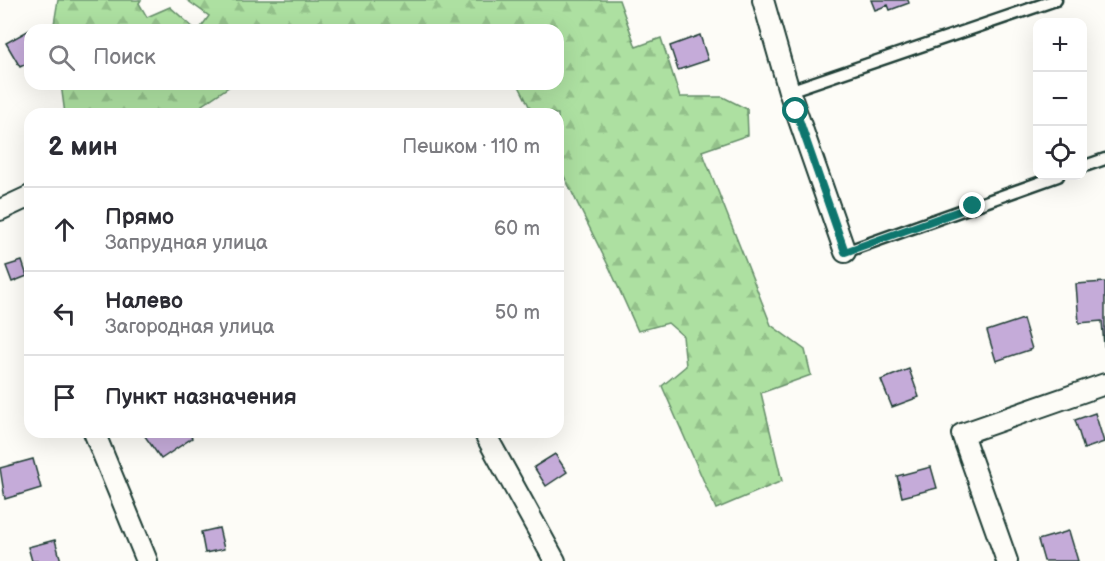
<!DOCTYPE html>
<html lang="ru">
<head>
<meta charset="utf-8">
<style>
  :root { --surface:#fff; --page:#f7f7f7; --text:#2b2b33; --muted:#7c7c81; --line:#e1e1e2 }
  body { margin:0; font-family:"Balsamiq Sans",sans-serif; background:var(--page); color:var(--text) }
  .controls { position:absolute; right:18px; top:18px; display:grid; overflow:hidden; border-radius:12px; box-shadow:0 6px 24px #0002 }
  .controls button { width:54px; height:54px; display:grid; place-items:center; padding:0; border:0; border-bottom:2px solid var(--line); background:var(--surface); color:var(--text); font:30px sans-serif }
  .stop { position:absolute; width:18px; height:18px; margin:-14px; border:4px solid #0f766e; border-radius:50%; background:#fff }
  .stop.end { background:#0f766e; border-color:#fff; box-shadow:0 2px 6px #0008 }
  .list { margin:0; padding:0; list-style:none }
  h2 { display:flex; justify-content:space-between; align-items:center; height:78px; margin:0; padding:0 24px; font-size:26px }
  h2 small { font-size:20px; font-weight:400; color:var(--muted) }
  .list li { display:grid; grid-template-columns:39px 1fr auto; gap:18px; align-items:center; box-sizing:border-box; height:84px; padding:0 24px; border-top:2px solid var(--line) }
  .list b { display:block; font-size:22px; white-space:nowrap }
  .list p { margin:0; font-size:20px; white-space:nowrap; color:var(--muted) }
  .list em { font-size:20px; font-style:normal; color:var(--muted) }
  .icon { flex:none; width:33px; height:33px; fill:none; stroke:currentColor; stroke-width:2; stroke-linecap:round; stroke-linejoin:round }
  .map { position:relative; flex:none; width:1105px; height:561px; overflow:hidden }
  .search { position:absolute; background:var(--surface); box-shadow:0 6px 24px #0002; left:24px; top:24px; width:540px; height:66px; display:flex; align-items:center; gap:15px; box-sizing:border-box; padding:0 21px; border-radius:18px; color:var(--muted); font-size:22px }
  .panel { position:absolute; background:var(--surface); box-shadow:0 6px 24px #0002; left:24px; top:108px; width:540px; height:330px; border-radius:18px }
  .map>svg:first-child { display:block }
  .forest { fill:url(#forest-firs); stroke:#668e6a; stroke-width:1.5 }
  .building { fill:#c5abd9; stroke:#1f3d34; stroke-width:1.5 }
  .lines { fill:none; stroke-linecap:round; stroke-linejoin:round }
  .lane-casing { stroke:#1f3d34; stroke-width:15 }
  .street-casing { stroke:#1f3d34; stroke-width:24 }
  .lane { stroke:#fdfcf7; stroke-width:10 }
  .street { stroke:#fdfcf7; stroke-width:20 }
  .route { stroke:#0f766e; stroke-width:8 }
</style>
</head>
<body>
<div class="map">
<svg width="1105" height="561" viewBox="0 0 1105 561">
  <defs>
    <pattern id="forest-firs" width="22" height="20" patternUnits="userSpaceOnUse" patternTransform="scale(1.5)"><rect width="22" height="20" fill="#ade0a1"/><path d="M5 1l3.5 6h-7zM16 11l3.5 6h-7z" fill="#94c18b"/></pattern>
  </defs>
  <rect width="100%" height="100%" fill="#fdfcf7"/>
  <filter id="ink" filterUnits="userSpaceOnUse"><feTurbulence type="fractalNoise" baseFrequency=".0167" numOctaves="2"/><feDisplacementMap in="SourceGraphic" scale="12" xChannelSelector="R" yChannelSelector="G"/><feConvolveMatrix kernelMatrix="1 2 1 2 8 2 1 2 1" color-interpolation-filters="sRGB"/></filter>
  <g filter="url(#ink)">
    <g class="forest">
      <polygon points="58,0 141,0 139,3 147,17 170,7 196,30 53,30"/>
      <polygon points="187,0 619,0 636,47 661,38 680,97 723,97 747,109 748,135 702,151 771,325 805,350 811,375 761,393 782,481 716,509 662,386 686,366 683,336 668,323 638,331 610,269 558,164 558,114 533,114 518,84 558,84 558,30 199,30 209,16"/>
      <polygon points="61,84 233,84 202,105 200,114 65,114"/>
    </g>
    <g class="building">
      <polygon points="871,0 908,0 909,3 890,10 888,5 875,10"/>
      <polygon points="33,28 34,30 30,30 30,62 20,67 6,43"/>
      <polygon points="700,35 708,60 678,70 670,46"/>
      <polygon points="22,261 27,276 12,282 6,266"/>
      <polygon points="1105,282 1105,346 1104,346 1102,321 1079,323 1076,284"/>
      <polygon points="1023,319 1032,349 996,361 987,331"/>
      <polygon points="909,369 919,397 892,407 881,380"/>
      <polygon points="1095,413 1104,442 1084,449 1075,420"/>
      <polygon points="142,432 188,432 192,438 161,459"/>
      <polygon points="555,454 567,472 546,486 534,467"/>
      <polygon points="33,459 41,488 5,499 0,468"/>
      <polygon points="931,467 937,488 902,497 897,476"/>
      <polygon points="219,528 224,549 205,553 201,532"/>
      <polygon points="1069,531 1078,561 1044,561 1038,540"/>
      <polygon points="55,540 61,561 32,561 28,547"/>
    </g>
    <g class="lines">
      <g class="lane-casing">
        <g id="lane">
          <polyline points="789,91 1056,0"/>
          <polyline points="1082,167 1105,159"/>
          <polyline points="845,252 1058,176"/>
        </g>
      </g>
      <g class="street-casing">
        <g id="street">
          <polyline points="763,0 789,91 845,252"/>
          <polyline points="0,210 30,196"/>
          <polyline points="94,432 147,561"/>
          <polyline points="484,432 555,561"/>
          <polyline points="1007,561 962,434 1105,384"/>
        </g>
      </g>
      <use href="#lane" class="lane"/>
      <use href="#street" class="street"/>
    </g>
  </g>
  <g class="lines" filter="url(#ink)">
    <polyline class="route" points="796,111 845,252 973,206"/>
  </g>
</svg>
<div class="controls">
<button>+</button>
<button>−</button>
<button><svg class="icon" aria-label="locate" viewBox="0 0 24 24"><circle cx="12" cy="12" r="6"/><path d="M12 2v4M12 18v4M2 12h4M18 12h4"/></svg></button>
</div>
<div class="stop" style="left:796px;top:111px"></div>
<div class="stop end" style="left:973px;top:206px"></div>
<div class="search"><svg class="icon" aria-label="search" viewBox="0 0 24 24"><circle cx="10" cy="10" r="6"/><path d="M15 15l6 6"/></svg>Поиск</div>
<section class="panel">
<h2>2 мин<small>Пешком · 110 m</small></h2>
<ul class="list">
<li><svg class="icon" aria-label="ahead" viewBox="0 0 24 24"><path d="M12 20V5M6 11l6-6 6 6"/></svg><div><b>Прямо</b><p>Запрудная улица</p></div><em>60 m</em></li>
<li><svg class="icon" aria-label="left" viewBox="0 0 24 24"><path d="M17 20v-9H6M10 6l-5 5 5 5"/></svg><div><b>Налево</b><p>Загородная улица</p></div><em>50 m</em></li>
<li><svg class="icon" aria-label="arrive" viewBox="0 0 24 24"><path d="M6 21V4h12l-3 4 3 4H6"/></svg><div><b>Пункт назначения</b></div></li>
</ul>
</section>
</div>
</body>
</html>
